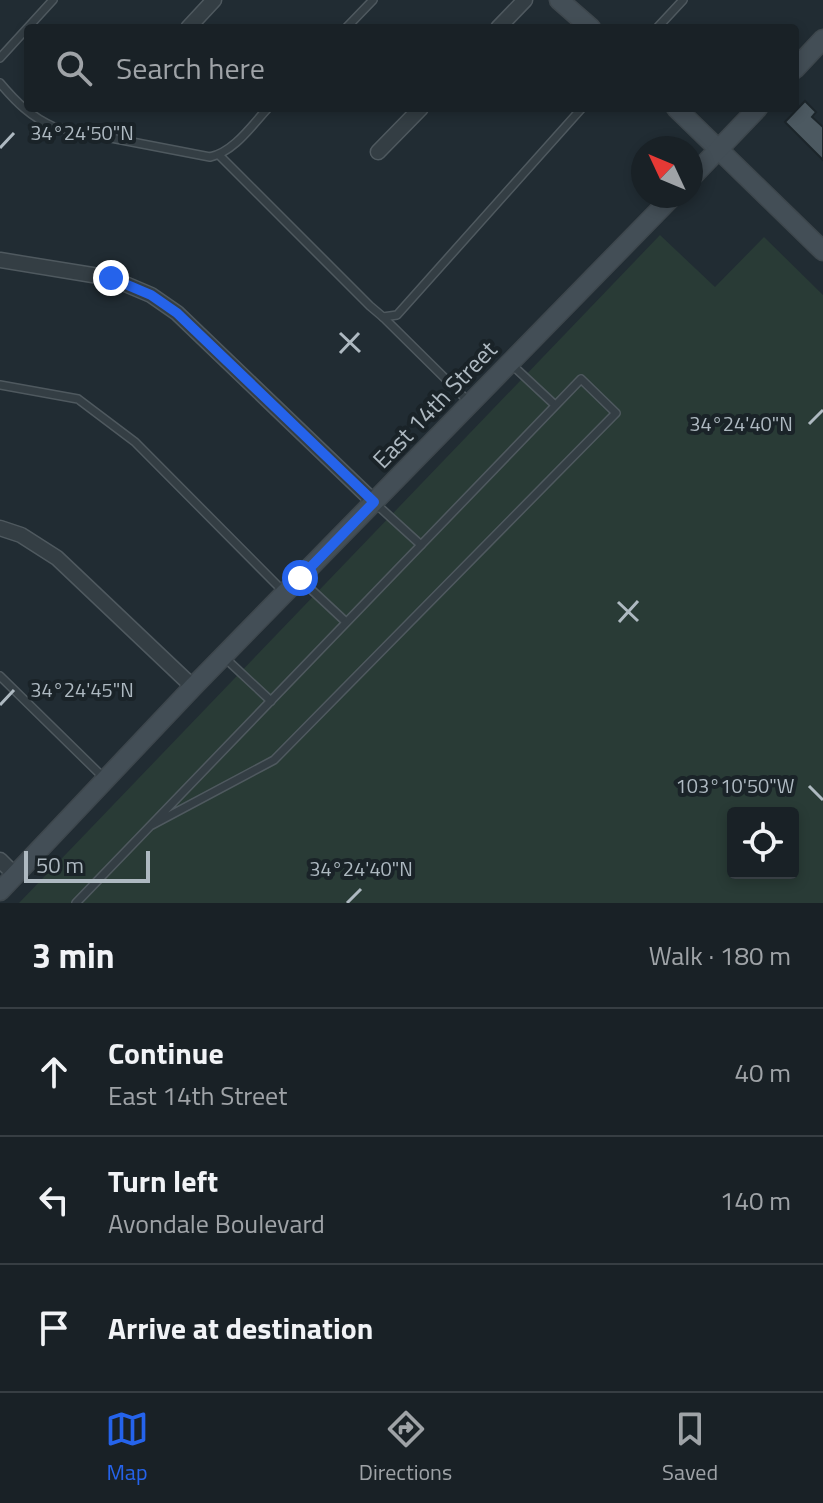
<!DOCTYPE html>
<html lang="en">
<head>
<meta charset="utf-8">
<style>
  :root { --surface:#192126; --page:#22292e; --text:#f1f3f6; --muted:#9fa3a7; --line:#373e43; --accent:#2563eb }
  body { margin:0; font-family:"Titillium Web",sans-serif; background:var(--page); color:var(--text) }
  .controls { position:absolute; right:24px; bottom:24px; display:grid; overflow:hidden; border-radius:8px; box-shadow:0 4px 12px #0003 }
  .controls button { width:72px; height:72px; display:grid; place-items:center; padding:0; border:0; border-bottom:2px solid var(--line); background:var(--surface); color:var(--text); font:40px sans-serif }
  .compass { position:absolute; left:631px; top:136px; width:72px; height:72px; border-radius:50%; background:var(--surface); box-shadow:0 4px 12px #0003; rotate:314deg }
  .scale { position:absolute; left:24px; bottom:20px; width:126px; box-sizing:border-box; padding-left:8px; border:4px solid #aeb9c1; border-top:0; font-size:22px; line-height:28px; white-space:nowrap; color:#aeb9c1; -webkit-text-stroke:6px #1a2328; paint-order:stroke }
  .stop { position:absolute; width:24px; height:24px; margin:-18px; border:6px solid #2563eb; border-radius:50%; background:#fff }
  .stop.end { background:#2563eb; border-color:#fff; box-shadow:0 2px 8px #0008 }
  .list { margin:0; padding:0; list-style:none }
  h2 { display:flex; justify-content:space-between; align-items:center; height:104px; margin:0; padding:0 32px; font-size:34px }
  h2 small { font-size:26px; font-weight:400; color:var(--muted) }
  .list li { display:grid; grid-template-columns:52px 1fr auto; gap:24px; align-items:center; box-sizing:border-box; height:128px; padding:0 32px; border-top:2px solid var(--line) }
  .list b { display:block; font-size:30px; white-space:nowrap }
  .list p { margin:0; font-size:26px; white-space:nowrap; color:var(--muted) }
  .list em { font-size:26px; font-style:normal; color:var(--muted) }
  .icon { flex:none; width:44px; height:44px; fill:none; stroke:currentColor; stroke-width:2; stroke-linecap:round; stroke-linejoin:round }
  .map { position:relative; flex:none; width:823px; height:903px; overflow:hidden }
  .search { position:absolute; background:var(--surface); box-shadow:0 4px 12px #0003; left:24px; right:24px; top:24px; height:88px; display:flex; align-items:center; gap:20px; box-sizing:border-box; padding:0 28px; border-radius:8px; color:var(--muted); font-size:30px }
  .sheet { height:488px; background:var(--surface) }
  nav { display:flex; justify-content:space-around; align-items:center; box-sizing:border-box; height:112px; border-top:2px solid var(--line); background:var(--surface); font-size:22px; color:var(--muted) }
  nav a { display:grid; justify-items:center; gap:4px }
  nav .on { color:var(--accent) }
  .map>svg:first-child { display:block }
  .green { fill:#293b36; fill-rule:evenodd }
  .building { fill:#4c5961; stroke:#1c252a; stroke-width:2 }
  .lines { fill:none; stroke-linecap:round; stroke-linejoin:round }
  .lane-casing { stroke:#4f595f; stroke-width:10 }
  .street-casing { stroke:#4f595f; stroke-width:17 }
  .secondary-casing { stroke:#3e474d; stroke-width:21 }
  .lane { stroke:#343e44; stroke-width:7 }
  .street { stroke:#343e44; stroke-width:14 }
  .secondary { stroke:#434e56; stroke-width:18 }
  .route { stroke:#2563eb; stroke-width:10 }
  .ticks { fill:none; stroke:#aeb9c1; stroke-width:3 }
  .labels { text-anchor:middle; stroke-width:8; stroke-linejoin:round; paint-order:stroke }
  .street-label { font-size:24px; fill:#aeb9c1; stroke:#1a2328 }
  .ticks-label { font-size:20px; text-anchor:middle; fill:#aeb9c1; stroke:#1a2328; stroke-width:8; stroke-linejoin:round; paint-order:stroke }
</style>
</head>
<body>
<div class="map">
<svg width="823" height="903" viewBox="0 0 823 903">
  <rect width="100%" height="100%" fill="#212c33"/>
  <path class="green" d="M 660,235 L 715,287 L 764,237 L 823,295 L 823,903 L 19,903 ZM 733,813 L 793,813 L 793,873 L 733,873 Z"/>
  <polygon class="building" points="805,101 816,112 812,117 823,127 823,160 785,122"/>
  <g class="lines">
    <g class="lane-casing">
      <g id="lane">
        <polyline points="346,28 373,0"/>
        <polyline points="657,28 683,0"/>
        <polyline points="0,58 53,0"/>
        <path d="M 0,83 C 16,102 31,117 54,127 L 210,157 C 234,152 252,125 268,108"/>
        <polyline points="219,155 370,306 383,317 397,315 582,108"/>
        <polyline points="383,317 469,402"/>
        <polyline points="511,364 555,405"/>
        <polyline points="0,385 78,399 135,442 283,591"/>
        <polyline points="376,504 421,545"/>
        <polyline points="301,580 346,622"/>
        <polyline points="225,658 271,701"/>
        <polyline points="0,676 104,778"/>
        <polyline points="76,903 581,379 616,413 274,760 152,825"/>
      </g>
    </g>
    <g class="street-casing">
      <g id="street">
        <polyline points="188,28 214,0"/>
        <polyline points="498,28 525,0"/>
        <polyline points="378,152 421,108"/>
        <polyline points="0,260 111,278 151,295 177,313 374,502"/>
        <polyline points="0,528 21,535 57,558 193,687"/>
        <polyline points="0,860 15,875"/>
      </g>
    </g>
    <g class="secondary-casing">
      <g id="secondary">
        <polyline points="559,0 591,28"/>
        <polyline points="795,69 823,39"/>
        <polyline points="676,108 823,251"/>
        <polyline points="691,178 758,108"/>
        <polyline points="0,891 193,687 673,196"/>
      </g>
    </g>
    <use href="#lane" class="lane"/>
    <use href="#street" class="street"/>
    <use href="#secondary" class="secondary"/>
  </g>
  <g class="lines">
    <polyline class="route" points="111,278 151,295 177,313 374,502 300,578"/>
  </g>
  <path class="ticks" d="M 0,148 L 14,133M 340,333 L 360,352M 340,353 L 359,333M 809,424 L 823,410M 618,602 L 638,621M 619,622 L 638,601M 0,705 L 14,690M 809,786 L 823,800M 347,903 L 361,889"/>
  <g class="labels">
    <g class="street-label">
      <text transform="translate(435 405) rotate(-46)" y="8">East 14th Street</text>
    </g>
  </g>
  <g class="ticks-label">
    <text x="82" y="140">34°24'50"N</text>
    <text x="741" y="431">34°24'40"N</text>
    <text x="82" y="697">34°24'45"N</text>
    <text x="735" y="793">103°10'50"W</text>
    <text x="361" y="876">34°24'40"N</text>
  </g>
</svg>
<div class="controls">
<button><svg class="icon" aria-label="locate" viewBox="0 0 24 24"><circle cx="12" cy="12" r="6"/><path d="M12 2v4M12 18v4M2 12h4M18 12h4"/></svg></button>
</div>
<svg class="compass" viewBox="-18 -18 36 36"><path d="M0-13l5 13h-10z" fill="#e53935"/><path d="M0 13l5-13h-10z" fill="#9fa3a7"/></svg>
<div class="scale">50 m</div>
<div class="stop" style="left:300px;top:578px"></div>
<div class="stop end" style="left:111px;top:278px"></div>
<div class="search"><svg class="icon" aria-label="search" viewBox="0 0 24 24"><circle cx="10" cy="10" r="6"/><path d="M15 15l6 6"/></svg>Search here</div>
</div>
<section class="sheet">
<h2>3 min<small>Walk · 180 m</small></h2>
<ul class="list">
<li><svg class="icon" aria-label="ahead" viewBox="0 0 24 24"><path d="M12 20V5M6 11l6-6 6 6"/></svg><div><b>Continue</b><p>East 14th Street</p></div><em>40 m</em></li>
<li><svg class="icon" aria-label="left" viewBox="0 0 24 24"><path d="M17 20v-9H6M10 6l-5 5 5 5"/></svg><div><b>Turn left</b><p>Avondale Boulevard</p></div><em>140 m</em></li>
<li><svg class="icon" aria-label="arrive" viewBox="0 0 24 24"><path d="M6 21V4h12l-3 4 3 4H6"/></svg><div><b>Arrive at destination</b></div></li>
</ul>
</section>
<nav>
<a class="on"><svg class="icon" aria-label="map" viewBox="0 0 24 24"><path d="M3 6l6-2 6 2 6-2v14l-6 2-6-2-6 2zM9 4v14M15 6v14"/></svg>Map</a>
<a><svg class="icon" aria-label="directions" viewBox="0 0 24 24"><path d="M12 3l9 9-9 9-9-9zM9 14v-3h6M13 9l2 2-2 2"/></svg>Directions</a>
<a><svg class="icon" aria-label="saved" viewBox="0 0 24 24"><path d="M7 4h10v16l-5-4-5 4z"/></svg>Saved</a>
</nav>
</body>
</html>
